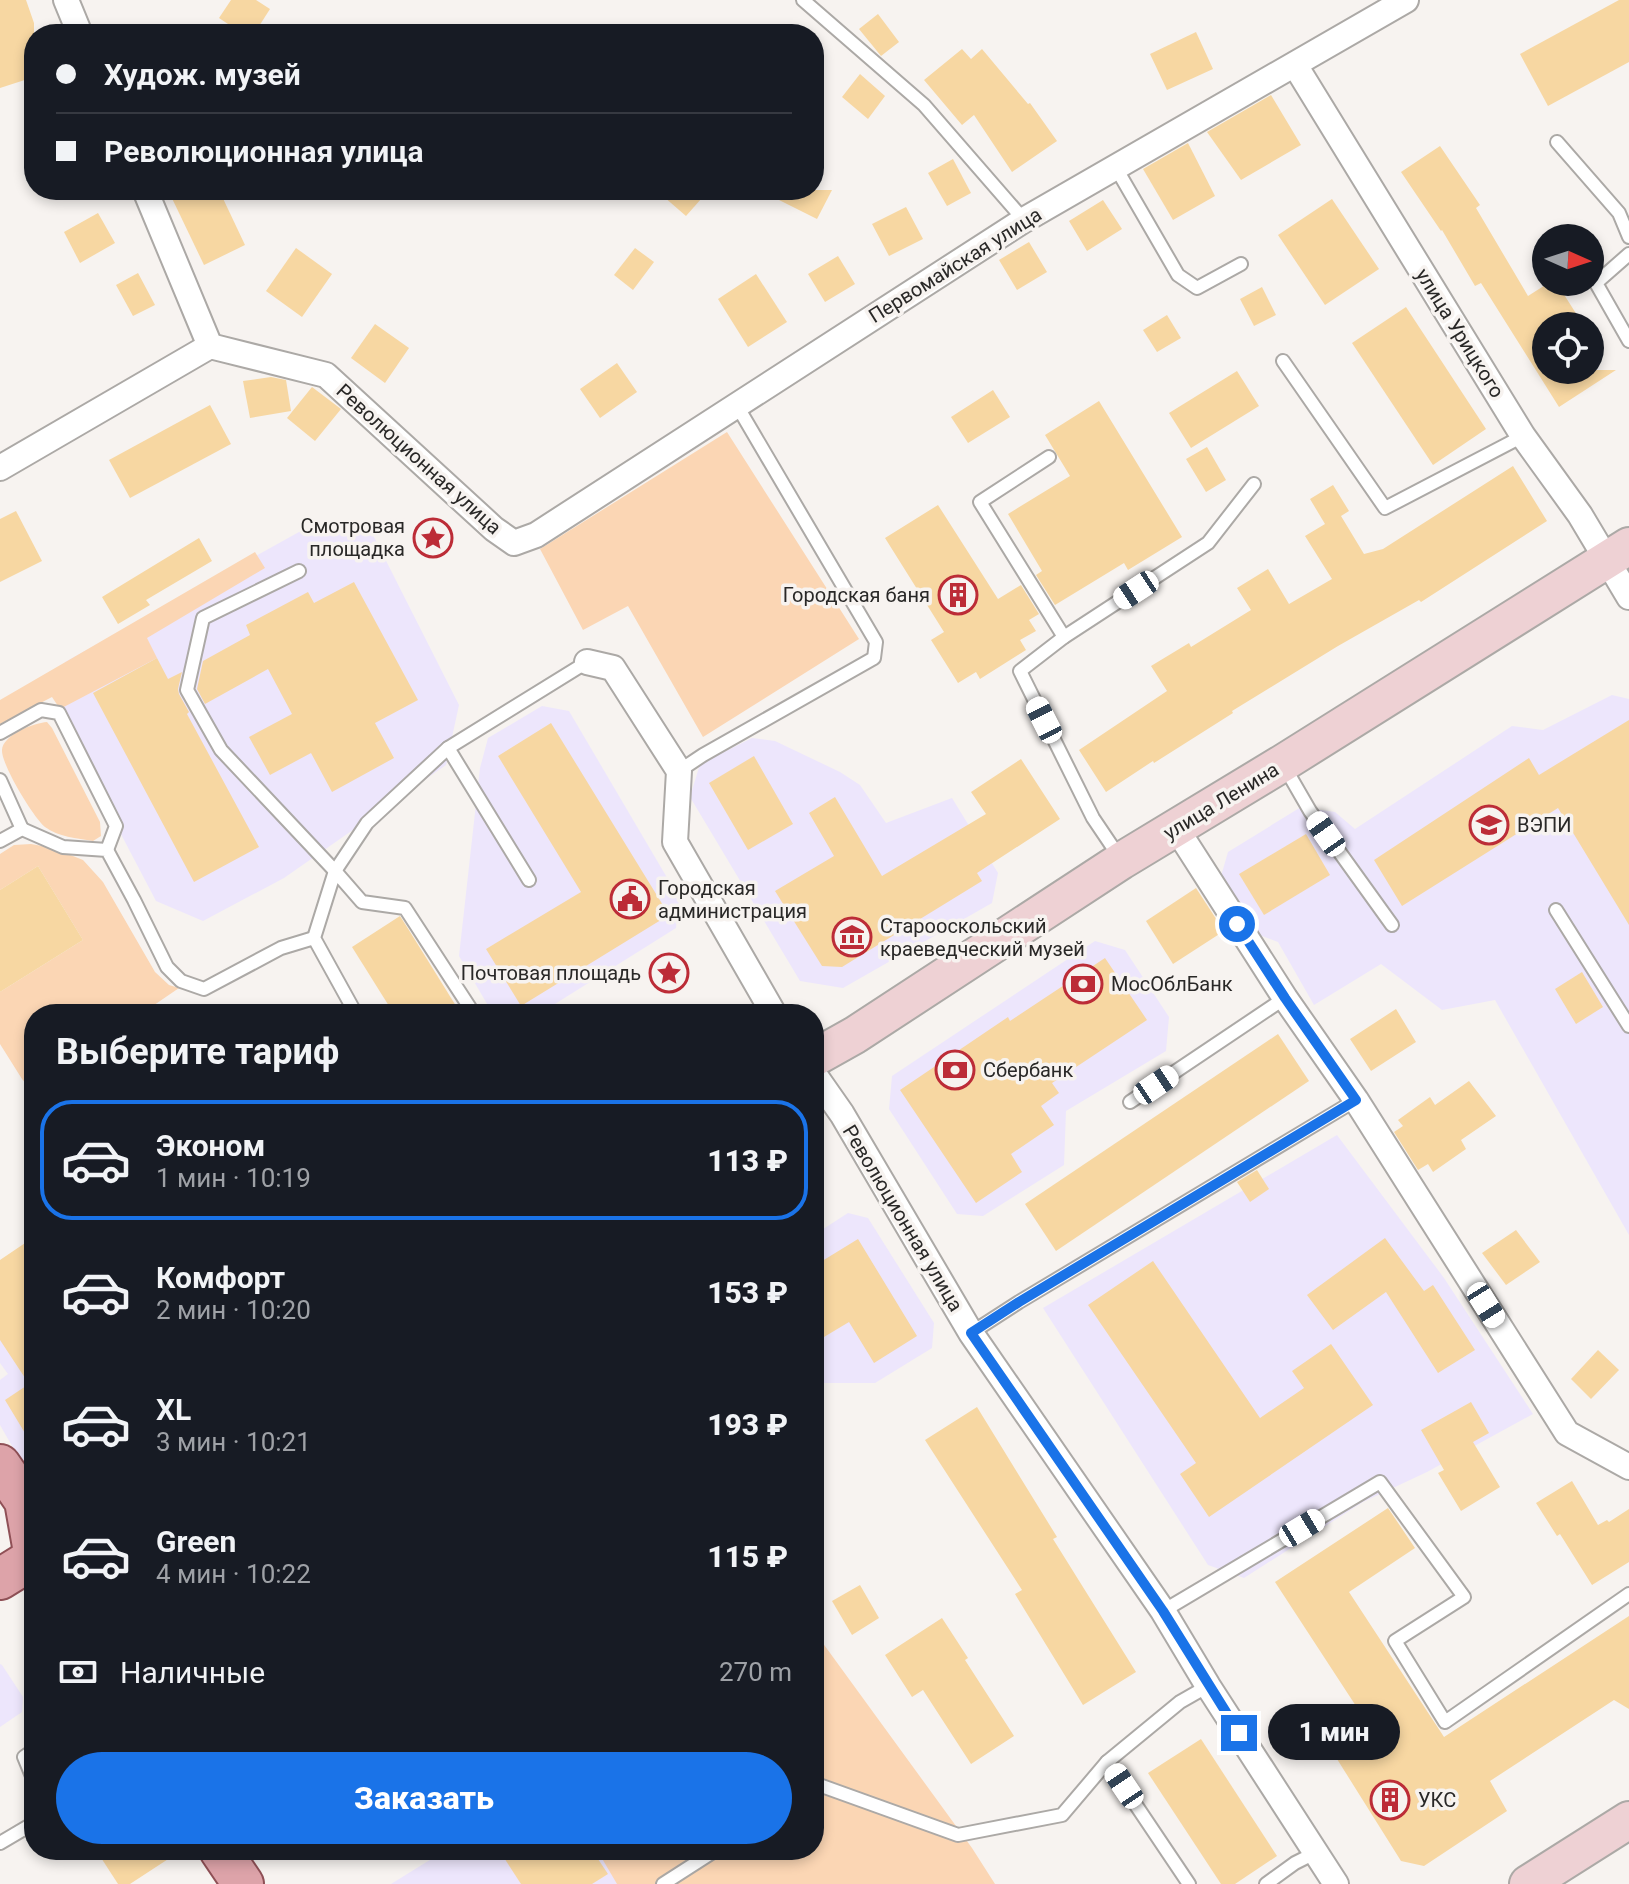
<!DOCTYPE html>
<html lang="ru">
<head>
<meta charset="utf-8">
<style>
	body { margin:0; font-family:Roboto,sans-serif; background:#20242c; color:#f1f3f6; height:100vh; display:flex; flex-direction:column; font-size:30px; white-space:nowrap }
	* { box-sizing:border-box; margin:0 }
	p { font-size:26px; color:#9ea1a6 }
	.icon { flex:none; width:44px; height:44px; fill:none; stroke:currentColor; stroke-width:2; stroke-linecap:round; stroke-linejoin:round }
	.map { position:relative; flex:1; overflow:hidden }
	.sheet { position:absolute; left:24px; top:1004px; width:800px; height:856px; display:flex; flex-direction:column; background:#171b24; border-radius:32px; box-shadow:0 4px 12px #0003 }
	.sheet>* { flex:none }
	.guide { position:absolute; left:24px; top:24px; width:800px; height:176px; border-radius:32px; box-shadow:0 4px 12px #0003; display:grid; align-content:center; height:176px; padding:0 32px; background:#171b24 }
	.needle { width:52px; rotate:93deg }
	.controls { position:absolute; left:1532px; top:224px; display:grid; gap:16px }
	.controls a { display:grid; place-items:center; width:72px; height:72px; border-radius:50%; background:#171b24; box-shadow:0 4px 12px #0003; font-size:40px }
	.end { position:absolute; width:36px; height:36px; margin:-18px; border:10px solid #1a73e8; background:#fff; box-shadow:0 0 0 4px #fff }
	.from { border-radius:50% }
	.bubble { position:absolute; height:56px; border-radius:28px; background:#171b24; box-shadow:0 4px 12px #0003; font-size:26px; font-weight:800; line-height:56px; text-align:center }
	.car { position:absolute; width:24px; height:48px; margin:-24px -12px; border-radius:10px; box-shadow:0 0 6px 2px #0007; background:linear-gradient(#fff 24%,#345 0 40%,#fff 0 76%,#345 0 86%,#fff 0) }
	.guide b { display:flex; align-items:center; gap:28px; height:76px; font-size:30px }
	.guide b+b { border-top:2px solid #363941 }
	.guide i { width:20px; height:20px; background:#f1f3f6 }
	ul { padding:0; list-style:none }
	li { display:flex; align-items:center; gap:24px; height:120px; margin:0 16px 12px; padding:0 16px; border:4px solid transparent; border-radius:32px }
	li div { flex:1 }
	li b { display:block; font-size:30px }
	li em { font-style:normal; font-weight:800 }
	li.selected { border-color:#1a73e8 }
	li>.icon { width:72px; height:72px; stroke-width:1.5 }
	h2 { padding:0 32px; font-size:36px; line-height:96px }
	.pay { display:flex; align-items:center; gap:20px; height:88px; padding:0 32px; font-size:30px }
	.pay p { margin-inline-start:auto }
	.button { display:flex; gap:16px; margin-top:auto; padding:16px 32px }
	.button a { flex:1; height:92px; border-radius:48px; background:#1a73e8; color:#fff; font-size:32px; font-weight:800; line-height:92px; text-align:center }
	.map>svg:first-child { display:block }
	.commercial { fill:#ede6fc }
	.green { fill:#fbd6b4 }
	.building { fill:#f7d7a2 }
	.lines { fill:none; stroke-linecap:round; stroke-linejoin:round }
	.service-casing { stroke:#aca9a6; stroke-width:16 }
	.minor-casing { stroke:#aca9a6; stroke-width:28 }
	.secondary-casing { stroke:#aca9a6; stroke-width:40 }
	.primary-casing { stroke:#8f5056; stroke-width:44 }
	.service { stroke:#fff; stroke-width:12 }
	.minor { stroke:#fff; stroke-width:24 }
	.secondary { stroke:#eed1d4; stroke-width:36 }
	.primary { stroke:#dda3a9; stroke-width:40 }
	.route { stroke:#1a73e8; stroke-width:10 }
	.labels { text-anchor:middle; stroke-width:7; stroke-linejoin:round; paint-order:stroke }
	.street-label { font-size:20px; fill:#292827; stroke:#f7f3f0 }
	.poi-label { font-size:20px; fill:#292827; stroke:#f7f3f0; text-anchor:start }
</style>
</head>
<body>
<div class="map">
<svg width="1629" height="1884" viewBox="0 0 1629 1884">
	<rect width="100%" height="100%" fill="#f7f3f0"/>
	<g class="commercial">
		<polygon points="317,522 372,533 459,705 446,765 284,878 203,921 156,901 59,716 65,662"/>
		<polygon points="1612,695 1629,699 1629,1235 1495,1000 1442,1010 1381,964 1314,1005 1278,942 1249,931 1219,883 1228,852 1301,807 1335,812 1355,829 1512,726 1543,730"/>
		<polygon points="542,706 569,711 679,898 676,928 539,1014 493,1014 459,956 480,768 488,738"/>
		<polygon points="752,738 775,741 840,772 860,785 886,823 952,798 998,873 992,903 843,988 800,981 690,797 700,764"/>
		<polygon points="1095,941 1125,950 1169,1017 1166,1051 1066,1111 1064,1165 983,1216 957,1214 889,1109 892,1076"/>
		<polygon points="1337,1135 1444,1278 1533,1414 1427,1472 1363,1502 1244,1578 1208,1565 1043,1308"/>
		<polygon points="848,1213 868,1218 934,1323 932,1348 875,1383 814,1383 814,1235"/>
		<polygon points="0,1291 34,1307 34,1466 23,1465 0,1425 0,1380 8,1374 0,1363"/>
		<polygon points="0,1664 2,1665 23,1697 22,1712 0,1727"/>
		<polygon points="446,1850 460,1850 483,1854 485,1850 613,1850 626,1884 391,1884"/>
	</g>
	<g class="green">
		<polygon points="727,432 859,639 703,737 628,606 583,630 540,549"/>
		<polygon points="255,552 265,568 147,638 157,658 60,709 52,697 0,724 0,700"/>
		<path d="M47 722 52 728 100 822 101 836 93 841C77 838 58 837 45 827 33 817 1 764 2 750 3 735 33 723 47 722Z"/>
		<polygon points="31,844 53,848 83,860 103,882 155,972 169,985 179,988 141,1014 34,1014 34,1085 30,1088 22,1079 0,1044 0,992 83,940 38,866 0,890 0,854 14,845"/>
		<polygon points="814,1631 972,1848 995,1884 617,1884 597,1850 814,1850"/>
	</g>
	<g class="building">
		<polygon points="0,0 26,0 34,23 34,77 0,88"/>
		<polygon points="231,0 256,0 270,9 254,34 243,34 219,18"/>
		<polygon points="1619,0 1629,0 1629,62 1548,106 1520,54"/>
		<polygon points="878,14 899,42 881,56 859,29"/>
		<polygon points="1196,32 1213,69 1167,90 1150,54"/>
		<polygon points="962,49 971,59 982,49 1028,104 1030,103 1057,141 1012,172 974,115 962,125 924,80"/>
		<polygon points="860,74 885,96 868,119 842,97"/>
		<polygon points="1271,95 1301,145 1241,180 1207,132"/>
		<polygon points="1188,143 1215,196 1173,220 1143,169"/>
		<polygon points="1440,146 1480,205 1476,208 1528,296 1550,282 1556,282 1584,326 1546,326 1546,370 1616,370 1559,407 1481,283 1475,286 1442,230 1441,231 1401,172"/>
		<polygon points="953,159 971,193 947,206 928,173"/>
		<polygon points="168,190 219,190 245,245 204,265"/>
		<polygon points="656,190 709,190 686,216"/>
		<polygon points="759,190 832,190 817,219"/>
		<polygon points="1332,199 1379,269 1325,305 1278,235"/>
		<polygon points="1103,200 1122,229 1087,251 1069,221"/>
		<polygon points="906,207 923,239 889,256 872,224"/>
		<polygon points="98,213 115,243 80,263 64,232"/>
		<polygon points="1029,242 1047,272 1017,290 999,260"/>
		<polygon points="296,248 332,274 302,317 266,291"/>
		<polygon points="635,248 654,262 633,290 614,275"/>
		<polygon points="838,256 855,284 825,302 808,274"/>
		<polygon points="138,273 155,305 133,316 116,285"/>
		<polygon points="756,274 787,322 748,347 718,299"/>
		<polygon points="1262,287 1276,315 1254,326 1240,299"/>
		<polygon points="1406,307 1486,429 1433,465 1352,343"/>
		<polygon points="1167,315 1181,338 1157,352 1143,330"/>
		<polygon points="375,324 409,348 385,383 351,358"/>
		<polygon points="617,363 637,392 600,418 580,389"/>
		<polygon points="1237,371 1259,406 1191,448 1169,413"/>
		<polygon points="271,377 286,380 291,411 250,418 243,381"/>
		<polygon points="312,387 341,409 315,441 287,418"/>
		<polygon points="993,390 1010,417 968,443 951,417"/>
		<polygon points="1099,401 1182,537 1128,570 1124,563 1055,605 1036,575 1042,571 1008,514 1070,476 1045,435"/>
		<polygon points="210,405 231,444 130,498 109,460"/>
		<polygon points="1207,447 1226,480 1206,492 1186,459"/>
		<polygon points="1513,466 1547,521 1421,602 1419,600 1338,646 1232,711 1233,713 1154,763 1153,761 1106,792 1079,750 1167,691 1151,666 1189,643 1191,647 1251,610 1237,588 1268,569 1289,604 1332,579 1305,536 1325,524 1310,499 1333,485 1349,511 1341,516 1364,554 1383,549"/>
		<polygon points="938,505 998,599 1021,585 1039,614 1029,620 1036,631 1020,640 1026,650 980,679 976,672 958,683 931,640 944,632 885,538"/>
		<polygon points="16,511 42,561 0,582 0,519"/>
		<polygon points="199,538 212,561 146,600 150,605 118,624 102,597"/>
		<polygon points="354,582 418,700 375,723 394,758 332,792 311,753 270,775 249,737 292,714 268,669 205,704 197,689 203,661 250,635 246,625 308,592 314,603"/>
		<polygon points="157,658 168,679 182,672 178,689 179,694 189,712 187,714 259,847 194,882 93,693"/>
		<polygon points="1629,720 1629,925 1558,808 1402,906 1374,860 1529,758 1539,775"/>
		<polygon points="551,723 669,915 521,1006 486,949 581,892 498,756"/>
		<polygon points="754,756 793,824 748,850 709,783"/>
		<polygon points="1021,759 1060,819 977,873 982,881 842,967 822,966 775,891 834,856 809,813 835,797 882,876 986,814 971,792"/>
		<polygon points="1306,834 1330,875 1264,915 1239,874"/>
		<polygon points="38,866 83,940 0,992 0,890"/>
		<polygon points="1196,888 1224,931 1173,964 1146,921"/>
		<polygon points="400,916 407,927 461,1014 394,1014 352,947"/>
		<polygon points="1105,958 1147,1020 1052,1083 1059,1093 1041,1106 1054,1125 1011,1154 1022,1172 976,1203 900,1090 1008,1017 1010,1021"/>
		<polygon points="1582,972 1603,1007 1576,1024 1555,989"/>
		<polygon points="1396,1009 1416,1042 1371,1071 1350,1039"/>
		<polygon points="1278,1034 1309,1081 1056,1251 1025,1204"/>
		<polygon points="1469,1081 1496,1116 1461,1140 1466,1149 1433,1172 1428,1164 1418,1170 1394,1132 1403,1126 1398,1120 1430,1097 1435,1105"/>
		<polygon points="1257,1170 1269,1189 1250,1202 1237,1182"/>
		<polygon points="1516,1230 1540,1262 1506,1285 1482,1253"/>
		<polygon points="34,1237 34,1448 5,1400 29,1384 0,1340 0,1260"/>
		<polygon points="1385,1238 1424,1291 1433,1285 1475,1350 1438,1373 1386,1292 1333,1330 1307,1295"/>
		<polygon points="858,1239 917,1336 874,1363 849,1322 814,1343 814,1266"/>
		<polygon points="1153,1261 1260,1418 1304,1388 1292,1371 1331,1344 1373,1405 1209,1517 1180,1474 1196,1463 1088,1305"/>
		<polygon points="1598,1350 1619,1370 1591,1399 1571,1379"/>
		<polygon points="1471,1402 1489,1433 1473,1442 1500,1487 1461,1511 1438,1473 1444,1470 1421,1430"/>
		<polygon points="977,1407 1057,1537 1053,1539 1136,1672 1083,1705 1015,1594 1022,1590 925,1440"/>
		<polygon points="1572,1481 1598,1525 1607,1520 1609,1522 1629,1509 1629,1562 1592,1585 1560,1534 1557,1536 1536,1503"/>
		<polygon points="1388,1508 1415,1548 1349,1592 1444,1737 1629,1616 1629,1709 1614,1700 1490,1781 1507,1811 1424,1866 1401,1861 1337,1759 1365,1740 1360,1732 1369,1726 1275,1582"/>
		<polygon points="860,1585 879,1618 852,1635 832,1601"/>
		<polygon points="942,1618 968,1658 965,1660 1014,1736 971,1764 923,1690 912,1697 885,1655"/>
		<polygon points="1201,1739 1277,1856 1235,1884 1221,1884 1148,1773"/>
		<polygon points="96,1850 182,1850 130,1884 118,1884"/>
		<polygon points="499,1850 592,1850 608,1874 592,1884 521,1884"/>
	</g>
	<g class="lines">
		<defs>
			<g id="service">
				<polyline points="803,0 924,105 1024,220"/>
				<polyline points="1557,142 1619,213 1629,237"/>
				<polyline points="1116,168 1178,275 1197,288 1241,264"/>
				<polyline points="1629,254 1596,283 1629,341"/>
				<polyline points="1283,361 1385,508 1523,436"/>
				<polyline points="1049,457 980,502 1064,637"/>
				<polyline points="299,571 203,618 187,690 221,750 335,871 367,823 448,748 587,662"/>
				<polyline points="0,733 41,710 59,713 116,826 107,850"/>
				<polyline points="448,748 529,880"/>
				<polyline points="1284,766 1310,811 1392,925"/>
				<polyline points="679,771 703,755 874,658 876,642 736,404"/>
				<polyline points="0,780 22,829"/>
				<polyline points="0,841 22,829 63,847 107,850 134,900 167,967 181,981 204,989 281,948 314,938"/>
				<polyline points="1120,858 1093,818 1020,671 1064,637 1208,543 1254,484"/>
				<polyline points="1556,910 1629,1026"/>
				<polyline points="356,1014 314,938 335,871 362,902 405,908 474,1014"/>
				<polyline points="1130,1102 1285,998"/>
				<polyline points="971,1333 1019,1302 1356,1100"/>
				<polyline points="1163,1611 1380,1482 1464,1597 1395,1641 1445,1722 1629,1594"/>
				<polyline points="34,1750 24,1757 34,1781"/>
				<polyline points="1107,1762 1189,1884"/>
				<polyline points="814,1788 819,1785 958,1835 1062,1815 1107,1762 1180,1702 1208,1686"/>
				<polyline points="0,1843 34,1823"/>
				<polyline points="663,1884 716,1850"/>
				<polyline points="1266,1884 1295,1863 1315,1853"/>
			</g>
			<g id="minor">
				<polyline points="66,0 80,34"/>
				<polyline points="1295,65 1523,436 1580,515 1629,597"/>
				<polyline points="145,190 210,346 326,375 494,529 514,543 536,535 1024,220 1406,0"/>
				<polyline points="0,468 210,346"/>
				<polyline points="587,662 613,668 679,771 675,842 774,1014"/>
				<polyline points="1176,828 1285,998 1356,1100 1567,1433 1629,1467"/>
				<polyline points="814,1074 842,1114 971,1333 1163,1611 1208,1686 1336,1884"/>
			</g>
			<g id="secondary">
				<polyline points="814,1058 855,1035 1121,861 1283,763 1629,546"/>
				<polyline points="1528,1884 1629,1820"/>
			</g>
			<g id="primary">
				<polyline points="0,1465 25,1501 34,1552"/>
				<polyline points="0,1579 34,1558"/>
				<polyline points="220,1850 243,1884"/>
			</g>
		</defs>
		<use href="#service" class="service-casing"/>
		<use href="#minor" class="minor-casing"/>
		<use href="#secondary" class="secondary-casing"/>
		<use href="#primary" class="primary-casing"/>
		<use href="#service" class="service"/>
		<use href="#minor" class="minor"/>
		<use href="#secondary" class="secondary"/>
		<use href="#primary" class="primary"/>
	</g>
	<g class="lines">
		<polyline class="route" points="1237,924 1285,998 1356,1100 1019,1302 971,1333 1163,1611 1239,1733"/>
	</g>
	<defs>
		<symbol id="sight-ring" viewBox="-11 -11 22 22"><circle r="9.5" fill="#f7f3f0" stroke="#bc2c37" stroke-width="1.5"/><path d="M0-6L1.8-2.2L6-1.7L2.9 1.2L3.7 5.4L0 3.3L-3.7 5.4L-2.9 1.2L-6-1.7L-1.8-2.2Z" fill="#bc2c37"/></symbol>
		<symbol id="building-ring" viewBox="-11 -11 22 22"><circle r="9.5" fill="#f7f3f0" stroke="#bc2c37" stroke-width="1.5"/><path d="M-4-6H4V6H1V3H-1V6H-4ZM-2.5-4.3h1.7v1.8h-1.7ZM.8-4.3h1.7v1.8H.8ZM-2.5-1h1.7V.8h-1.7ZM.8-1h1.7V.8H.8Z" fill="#bc2c37"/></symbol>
		<symbol id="university-ring" viewBox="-11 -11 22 22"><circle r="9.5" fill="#f7f3f0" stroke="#bc2c37" stroke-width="1.5"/><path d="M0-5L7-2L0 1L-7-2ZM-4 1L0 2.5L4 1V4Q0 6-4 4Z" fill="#bc2c37"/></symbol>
		<symbol id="civic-ring" viewBox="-11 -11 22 22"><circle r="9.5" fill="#f7f3f0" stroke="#bc2c37" stroke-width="1.5"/><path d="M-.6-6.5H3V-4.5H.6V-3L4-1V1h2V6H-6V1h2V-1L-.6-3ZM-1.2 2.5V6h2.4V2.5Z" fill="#bc2c37"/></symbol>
		<symbol id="museum-ring" viewBox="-11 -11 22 22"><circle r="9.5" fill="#f7f3f0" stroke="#bc2c37" stroke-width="1.5"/><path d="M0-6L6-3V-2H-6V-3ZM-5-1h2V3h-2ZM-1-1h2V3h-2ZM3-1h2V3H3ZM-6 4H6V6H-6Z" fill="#bc2c37"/></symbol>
		<symbol id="bank-ring" viewBox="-11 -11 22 22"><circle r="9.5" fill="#f7f3f0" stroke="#bc2c37" stroke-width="1.5"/><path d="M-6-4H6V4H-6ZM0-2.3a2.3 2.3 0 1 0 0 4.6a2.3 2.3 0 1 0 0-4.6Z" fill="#bc2c37"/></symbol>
	</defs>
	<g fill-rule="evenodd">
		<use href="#sight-ring" x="411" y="516" width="44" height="44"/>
		<use href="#building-ring" x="936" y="573" width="44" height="44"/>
		<use href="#university-ring" x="1467" y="803" width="44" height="44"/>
		<use href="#civic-ring" x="608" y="877" width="44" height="44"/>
		<use href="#museum-ring" x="830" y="915" width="44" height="44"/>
		<use href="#sight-ring" x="647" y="951" width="44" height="44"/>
		<use href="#bank-ring" x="1061" y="962" width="44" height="44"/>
		<use href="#bank-ring" x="933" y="1048" width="44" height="44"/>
		<use href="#building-ring" x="1368" y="1778" width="44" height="44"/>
	</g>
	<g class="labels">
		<g class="street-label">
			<text transform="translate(955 265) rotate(-32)" y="7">Первомайская улица</text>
			<text transform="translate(1460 333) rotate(58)" y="7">улица Урицкого</text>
			<text transform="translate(419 459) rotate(42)" y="7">Революционная улица</text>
			<text transform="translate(1221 801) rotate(-31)" y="7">улица Ленина</text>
			<text transform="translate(903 1218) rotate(59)" y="7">Революционная улица</text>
		</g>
		<g class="poi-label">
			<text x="405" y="533" text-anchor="end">Смотровая<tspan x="405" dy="23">площадка</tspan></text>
			<text x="930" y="602" text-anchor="end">Городская баня</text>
			<text x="1517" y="832">ВЭПИ</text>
			<text x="658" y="895">Городская<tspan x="658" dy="23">администрация</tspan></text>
			<text x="880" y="933">Старооскольский<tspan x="880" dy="23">краеведческий музей</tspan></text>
			<text x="641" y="980" text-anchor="end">Почтовая площадь</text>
			<text x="1111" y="991">МосОблБанк</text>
			<text x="983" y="1077">Сбербанк</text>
			<text x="1418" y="1807">УКС</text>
		</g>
	</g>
</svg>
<div class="controls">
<a><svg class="needle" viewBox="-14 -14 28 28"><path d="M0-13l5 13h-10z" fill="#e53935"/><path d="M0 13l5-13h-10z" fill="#9ea1a6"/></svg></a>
<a><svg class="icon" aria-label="locate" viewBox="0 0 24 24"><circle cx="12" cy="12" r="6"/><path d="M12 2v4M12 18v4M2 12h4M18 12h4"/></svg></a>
</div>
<i class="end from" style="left:1237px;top:924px"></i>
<i class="end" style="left:1239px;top:1733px"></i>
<div class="bubble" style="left:1268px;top:1704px;width:132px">1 мин</div>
<i class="car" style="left:1136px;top:590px;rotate:237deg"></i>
<i class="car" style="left:1044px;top:720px;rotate:333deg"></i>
<i class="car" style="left:1326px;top:834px;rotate:325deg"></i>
<i class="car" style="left:1156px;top:1085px;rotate:56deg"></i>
<i class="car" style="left:1486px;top:1305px;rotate:148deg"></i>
<i class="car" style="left:1302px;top:1528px;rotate:59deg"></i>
<i class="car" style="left:1124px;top:1786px;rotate:326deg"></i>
<div class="guide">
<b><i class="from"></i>Худож. музей</b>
<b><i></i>Революционная улица</b>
</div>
<section class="sheet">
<h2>Выберите тариф</h2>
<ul>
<li class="selected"><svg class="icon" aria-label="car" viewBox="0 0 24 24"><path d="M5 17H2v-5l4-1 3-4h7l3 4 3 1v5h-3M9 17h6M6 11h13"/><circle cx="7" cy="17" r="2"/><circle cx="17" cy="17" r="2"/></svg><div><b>Эконом</b><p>1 мин · 10:19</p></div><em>113 ₽</em></li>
<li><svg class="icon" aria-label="car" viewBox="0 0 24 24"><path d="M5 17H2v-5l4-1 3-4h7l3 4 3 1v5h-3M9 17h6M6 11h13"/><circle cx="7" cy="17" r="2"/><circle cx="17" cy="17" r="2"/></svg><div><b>Комфорт</b><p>2 мин · 10:20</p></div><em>153 ₽</em></li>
<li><svg class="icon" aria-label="car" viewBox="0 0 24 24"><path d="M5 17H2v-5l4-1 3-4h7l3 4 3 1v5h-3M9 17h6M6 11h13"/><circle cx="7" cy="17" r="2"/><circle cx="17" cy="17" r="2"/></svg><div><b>XL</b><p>3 мин · 10:21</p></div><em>193 ₽</em></li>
<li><svg class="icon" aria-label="car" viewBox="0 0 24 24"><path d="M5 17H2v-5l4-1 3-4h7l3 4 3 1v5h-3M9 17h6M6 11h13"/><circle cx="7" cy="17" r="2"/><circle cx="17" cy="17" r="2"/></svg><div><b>Green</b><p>4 мин · 10:22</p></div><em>115 ₽</em></li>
</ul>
<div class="pay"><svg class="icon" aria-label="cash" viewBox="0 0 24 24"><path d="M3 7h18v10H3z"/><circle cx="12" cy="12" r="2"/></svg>Наличные<p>270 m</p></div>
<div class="button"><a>Заказать</a></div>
</section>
</div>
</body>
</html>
